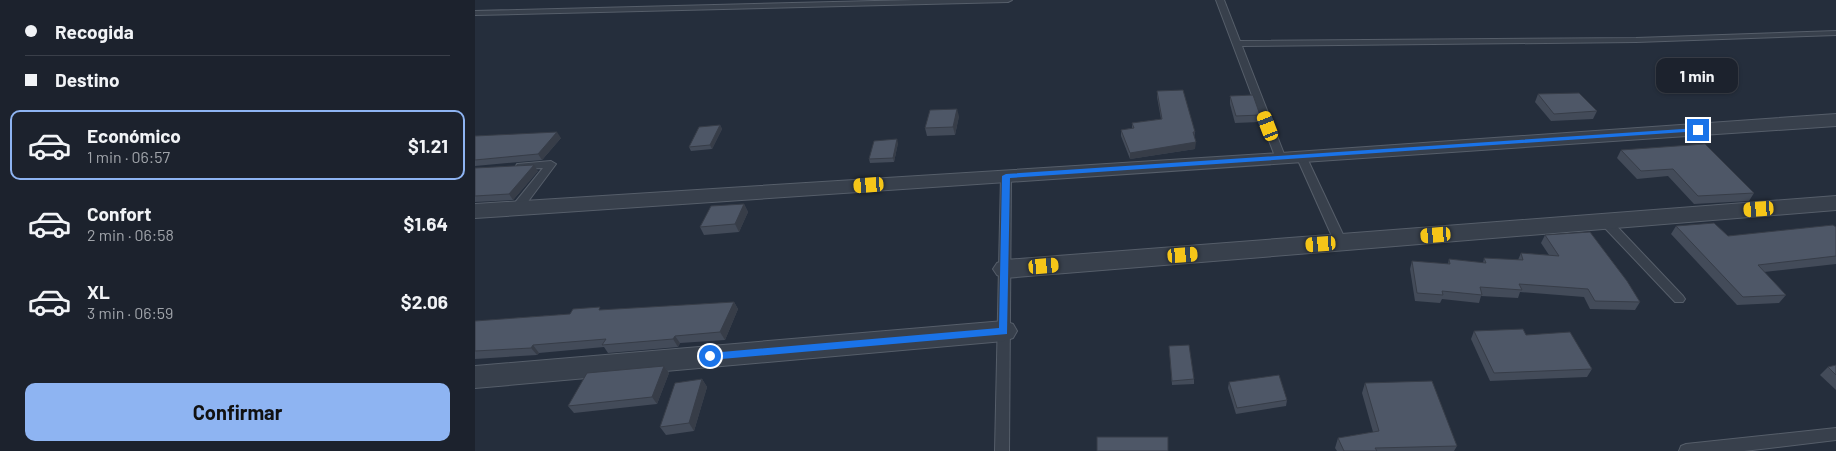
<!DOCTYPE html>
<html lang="es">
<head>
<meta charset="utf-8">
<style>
	body { margin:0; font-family:Barlow,sans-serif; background:#252a35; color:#f1f3f6; height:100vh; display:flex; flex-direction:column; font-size:19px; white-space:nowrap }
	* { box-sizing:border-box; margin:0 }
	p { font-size:16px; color:#a0a4aa }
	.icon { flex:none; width:28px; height:28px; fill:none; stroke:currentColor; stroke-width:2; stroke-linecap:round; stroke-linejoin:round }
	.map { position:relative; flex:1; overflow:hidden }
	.panel { display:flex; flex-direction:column; background:#1c222d; width:475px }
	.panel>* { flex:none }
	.banner { display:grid; align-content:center; height:110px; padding:0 25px; background:#1c222d }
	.end { position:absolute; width:22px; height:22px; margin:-11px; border:6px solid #1a73e8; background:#fff; box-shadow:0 0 0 2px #fff }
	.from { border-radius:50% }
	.bubble { position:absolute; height:35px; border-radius:10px; background:#1c222d; box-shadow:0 1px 4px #0004,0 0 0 1px #3a3f49; font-size:16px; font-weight:700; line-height:35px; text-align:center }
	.car { position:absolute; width:15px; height:30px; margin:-15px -8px; border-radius:6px; box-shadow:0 0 4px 1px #0007; background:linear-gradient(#f5c518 24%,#345 0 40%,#f5c518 0 76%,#345 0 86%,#f5c518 0) }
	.banner b { display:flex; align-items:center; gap:18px; height:48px; font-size:19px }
	.banner b+b { border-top:1px solid #3a3f49 }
	.banner i { width:12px; height:12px; background:#f1f3f6 }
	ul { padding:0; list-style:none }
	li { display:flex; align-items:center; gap:15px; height:70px; margin:0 10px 8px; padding:0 15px; border:2px solid transparent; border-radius:10px }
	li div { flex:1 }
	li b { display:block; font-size:19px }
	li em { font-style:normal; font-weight:700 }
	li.on { border-color:#8eb4f2 }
	li>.icon { width:45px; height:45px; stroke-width:1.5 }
	.cta { display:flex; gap:10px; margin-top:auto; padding:10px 25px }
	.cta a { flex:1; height:58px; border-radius:10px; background:#8eb4f2; color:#111; font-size:20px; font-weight:700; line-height:58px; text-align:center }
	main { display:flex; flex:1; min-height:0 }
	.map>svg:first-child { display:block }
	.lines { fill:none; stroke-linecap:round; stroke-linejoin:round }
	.service-casing { stroke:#565e6a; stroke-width:2 }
	.minor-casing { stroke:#565e6a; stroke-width:2 }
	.service { fill:#38404c; fill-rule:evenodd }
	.minor { fill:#38404c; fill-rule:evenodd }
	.wall { fill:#434b59 }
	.shaded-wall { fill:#373d48 }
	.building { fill:#4e5767; stroke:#373d48 }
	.route { fill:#1a73e8 }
</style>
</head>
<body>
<main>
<section class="panel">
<div class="banner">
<b><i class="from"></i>Recogida</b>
<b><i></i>Destino</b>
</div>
<ul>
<li class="on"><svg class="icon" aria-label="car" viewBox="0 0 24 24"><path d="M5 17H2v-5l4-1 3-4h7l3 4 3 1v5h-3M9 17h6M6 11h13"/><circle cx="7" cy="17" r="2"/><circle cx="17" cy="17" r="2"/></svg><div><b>Económico</b><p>1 min · 06:57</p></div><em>$1.21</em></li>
<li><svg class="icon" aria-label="car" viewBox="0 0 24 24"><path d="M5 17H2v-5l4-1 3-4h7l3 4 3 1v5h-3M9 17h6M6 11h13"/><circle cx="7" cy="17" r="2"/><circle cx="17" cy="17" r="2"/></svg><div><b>Confort</b><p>2 min · 06:58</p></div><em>$1.64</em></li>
<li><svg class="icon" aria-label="car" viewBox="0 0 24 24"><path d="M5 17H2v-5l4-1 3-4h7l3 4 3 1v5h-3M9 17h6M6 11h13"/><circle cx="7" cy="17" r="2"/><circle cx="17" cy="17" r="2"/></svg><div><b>XL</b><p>3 min · 06:59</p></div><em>$2.06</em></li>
</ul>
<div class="cta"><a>Confirmar</a></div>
</section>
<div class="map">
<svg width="1361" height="451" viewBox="0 0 1361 451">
	<rect width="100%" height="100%" fill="#252e3c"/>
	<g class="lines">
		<defs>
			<g id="service">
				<polygon points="440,0 537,0 533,2 0,15 0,11"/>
				<polygon points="741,0 749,0 765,41 1161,38 1361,31 1361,35 1161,42 767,46 811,159 806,162 801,159"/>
				<polygon points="827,155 832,158 872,243 870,246 862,246 860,243 822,158"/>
				<polygon points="76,161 81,164 46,211 38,211 37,208 38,205 68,168 46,169 41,166 42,164"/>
				<polygon points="531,173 536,176 534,451 520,451 526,176"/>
				<polygon points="1131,218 1135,219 1208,296 1210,299 1208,302 1200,302 1127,225 1125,222 1127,219"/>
				<polygon points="1361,428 1361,440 1269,451 1204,451 1206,446 1211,444"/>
			</g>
			<g id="minor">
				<polygon points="1361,114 1361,126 0,218 0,204 806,153"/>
				<polygon points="1361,196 1361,210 530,278 522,275 518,269 522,263 530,260"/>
				<polygon points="529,321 538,324 542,331 538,338 529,341 0,388 0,366"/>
			</g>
		</defs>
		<use href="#service" class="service-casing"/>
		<use href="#minor" class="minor-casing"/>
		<use href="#service" class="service"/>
		<use href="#minor" class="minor"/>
	</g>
	<g class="wall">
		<polygon points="682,91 720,132 719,138 720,149 655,159 646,136 646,130 657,128 657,123 686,119 682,97"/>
		<polygon points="1063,94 1122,111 1118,119 1076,121 1060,102"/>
		<polygon points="755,96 785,115 784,122 760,123 755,104"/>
		<polygon points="484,116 480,135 452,136 450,128"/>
		<polygon points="245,125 247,129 237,149 216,151 214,147"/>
		<polygon points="0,136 86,138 67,160 0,166"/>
		<polygon points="423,143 419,162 395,163 394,159"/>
		<polygon points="1146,150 1279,193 1274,201 1219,204 1193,176 1162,179 1142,158"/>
		<polygon points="0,168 63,171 38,200 0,202"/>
		<polygon points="269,204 273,212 264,232 229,235 225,227"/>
		<polygon points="1201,226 1253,236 1361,227 1361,264 1289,272 1311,295 1304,303 1262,305 1196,234"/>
		<polygon points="1070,235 1165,302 1160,310 1115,309 1109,297 1045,292 1043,298 1006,296 1004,303 967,299 965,303 940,301 935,269 937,261 973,264 974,259 1008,263 1009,258 1043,260 1046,253 1074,255 1066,243"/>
		<polygon points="259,302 263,309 250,340 205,343 203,347 133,353 129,347 64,353 62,355 0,359 0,321 95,314 127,310"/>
		<polygon points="999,331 1051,335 1117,369 1112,377 1015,381 996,339"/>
		<polygon points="694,346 719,379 719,384 697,385"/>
		<polygon points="1361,365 1361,390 1345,375 1353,367"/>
		<polygon points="189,366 194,373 182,404 99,413 93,406"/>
		<polygon points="227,379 232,387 219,431 191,435 185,427"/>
		<polygon points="754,382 812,400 811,406 761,414 753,388"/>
		<polygon points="890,383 982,446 979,451 862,451 860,448 863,438 898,432 887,393"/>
	</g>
	<g class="shaded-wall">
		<polygon points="482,109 484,116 480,135 478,127"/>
		<polygon points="245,125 247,129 237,149 235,145"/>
		<polygon points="82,132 86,138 67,160 63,154"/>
		<polygon points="422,139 423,143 419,162 418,158"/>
		<polygon points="721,142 720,149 655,159 655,153"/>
		<polygon points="59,165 63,171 38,200 34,194"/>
		<polygon points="269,204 273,212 264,232 260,224"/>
		<polygon points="259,302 263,309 250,340 245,332"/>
		<polygon points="200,336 205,343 203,347 198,339"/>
		<polygon points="58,345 64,353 62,355 56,348"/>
		<polygon points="189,366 194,373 182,404 177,397"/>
		<polygon points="227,379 232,387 219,431 214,423"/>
	</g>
	<g class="building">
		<polygon points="708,90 720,132 718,132 721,142 655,153 646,130 659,128 657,123 687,119 682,91"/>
		<polygon points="1104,93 1122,111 1079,114 1063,94"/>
		<polygon points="778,95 785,115 761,116 755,96"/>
		<polygon points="482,109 478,127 450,128 455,110"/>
		<polygon points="245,125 235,145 214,147 224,127"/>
		<polygon points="82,132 63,154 0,160 0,136"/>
		<polygon points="422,139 418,158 394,159 399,141"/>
		<polygon points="1230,144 1279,193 1223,196 1198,169 1166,171 1146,150"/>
		<polygon points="59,165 34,194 0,196 0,168"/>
		<polygon points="269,204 260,224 225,227 236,206"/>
		<polygon points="1239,223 1253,236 1358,225 1361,227 1361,256 1283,265 1311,295 1268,297 1201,226"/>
		<polygon points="1115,232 1152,281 1165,302 1120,301 1113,289 1044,284 1047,290 1005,287 1007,295 967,291 968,295 942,293 937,261 975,264 974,259 1011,263 1009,258 1048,260 1046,253 1084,256 1070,235"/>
		<polygon points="259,302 245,332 200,336 198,339 127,345 131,339 58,345 56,348 0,351 0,321 95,314 98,309 125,307 124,310"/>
		<polygon points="1048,329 1051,335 1095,332 1117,369 1019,373 999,331"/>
		<polygon points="714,345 719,379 697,381 694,346"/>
		<polygon points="1361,365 1361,375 1353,367"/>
		<polygon points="189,366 177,397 93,406 112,373"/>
		<polygon points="804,375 812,400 762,408 754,382"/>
		<polygon points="227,379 214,423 185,427 200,383"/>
		<polygon points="957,381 982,446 900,448 902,451 869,451 863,438 904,431 890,383"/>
		<rect x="622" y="437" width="71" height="14"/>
	</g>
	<polygon class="route" points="1223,128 1225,131 535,178 532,334 235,360 230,356 235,353 524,328 527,176 531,174"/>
</svg>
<i class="end from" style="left:235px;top:356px"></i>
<i class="end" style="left:1223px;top:130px"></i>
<div class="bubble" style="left:1181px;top:58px;width:82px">1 min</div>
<i class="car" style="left:793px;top:126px;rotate:339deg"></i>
<i class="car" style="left:394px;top:185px;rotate:266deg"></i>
<i class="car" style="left:1284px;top:209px;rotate:266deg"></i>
<i class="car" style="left:961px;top:235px;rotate:265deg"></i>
<i class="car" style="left:846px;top:244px;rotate:266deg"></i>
<i class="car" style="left:708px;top:255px;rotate:86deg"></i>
<i class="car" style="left:569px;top:266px;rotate:85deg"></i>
</div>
</main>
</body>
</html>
